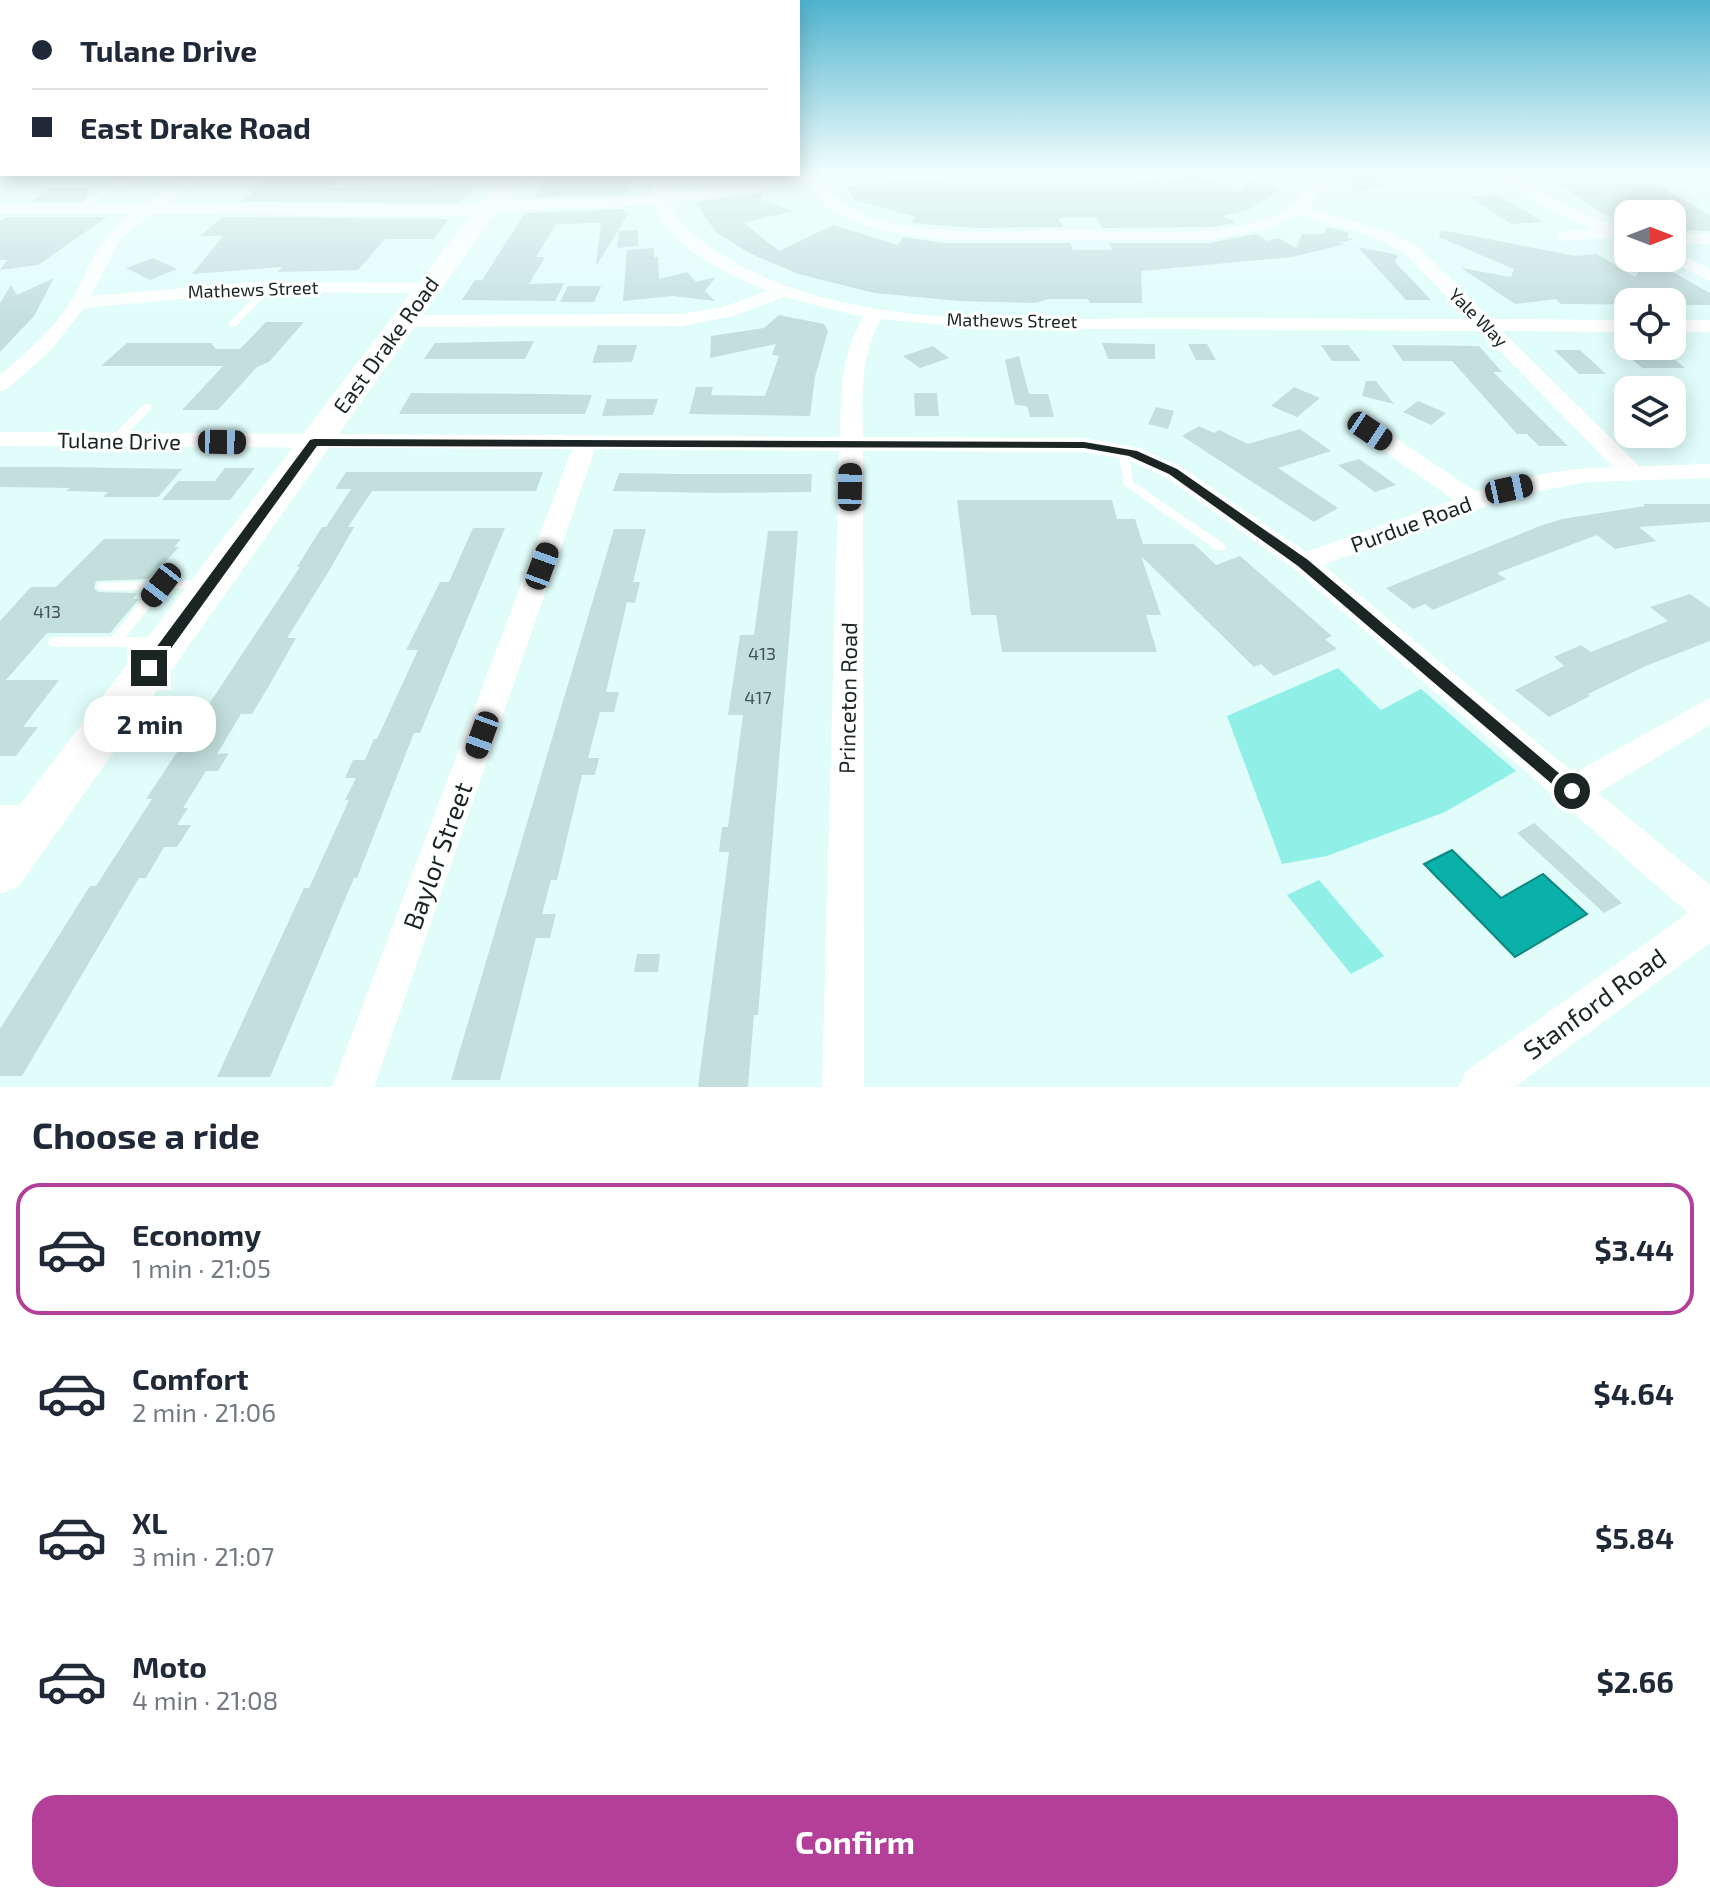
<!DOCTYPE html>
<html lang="en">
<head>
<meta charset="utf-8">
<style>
	body { margin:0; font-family:"Exo 2",sans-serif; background:#f2f2f3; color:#1f2937; height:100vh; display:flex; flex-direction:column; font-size:30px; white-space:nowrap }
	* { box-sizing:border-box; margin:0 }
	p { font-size:26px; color:#747a83 }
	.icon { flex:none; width:44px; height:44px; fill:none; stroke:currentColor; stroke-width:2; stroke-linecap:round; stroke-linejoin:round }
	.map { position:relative; height:1087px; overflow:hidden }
	.panel { display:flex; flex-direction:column; background:#fff; flex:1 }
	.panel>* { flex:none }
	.top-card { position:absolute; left:0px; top:0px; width:800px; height:176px; box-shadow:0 4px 20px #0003; display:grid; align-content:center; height:176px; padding:0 32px; background:#fff }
	.needle { width:52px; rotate:90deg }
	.buttons { position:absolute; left:1614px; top:200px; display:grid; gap:16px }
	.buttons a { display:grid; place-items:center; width:72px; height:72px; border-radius:16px; background:#fff; box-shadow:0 4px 20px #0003; font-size:40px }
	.end { position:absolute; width:36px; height:36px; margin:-18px; border:10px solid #1a2524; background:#fff; box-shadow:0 0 0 4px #fff }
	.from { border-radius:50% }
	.bubble { position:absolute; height:56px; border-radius:24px; background:#fff; box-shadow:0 4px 20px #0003; font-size:26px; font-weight:700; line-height:56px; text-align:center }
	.car { position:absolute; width:24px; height:48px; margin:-24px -12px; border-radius:10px; box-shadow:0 0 6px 2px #0007; background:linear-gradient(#222 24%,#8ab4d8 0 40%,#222 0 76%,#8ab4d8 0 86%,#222 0) }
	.top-card b { display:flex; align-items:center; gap:28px; height:76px; font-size:30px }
	.top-card b+b { border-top:2px solid #e0e1e3 }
	.top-card i { width:20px; height:20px; background:#1f2937 }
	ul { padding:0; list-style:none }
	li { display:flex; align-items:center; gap:24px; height:132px; margin:0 16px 12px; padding:0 16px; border:4px solid transparent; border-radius:24px }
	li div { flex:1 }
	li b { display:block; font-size:30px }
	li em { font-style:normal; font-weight:700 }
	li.on { border-color:#b43f98 }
	li>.icon { width:72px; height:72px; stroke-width:1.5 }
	h2 { padding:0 32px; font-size:36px; line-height:96px }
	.action { display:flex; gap:16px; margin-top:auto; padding:16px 32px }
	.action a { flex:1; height:92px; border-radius:24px; background:#b43f98; color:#fff; font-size:32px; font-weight:700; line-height:92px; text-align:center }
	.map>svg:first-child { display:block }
	.green { fill:#90f0e8 }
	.water { fill:#09b1a8; stroke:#0e8780; stroke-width:2 }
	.building { fill:#c2dfdc }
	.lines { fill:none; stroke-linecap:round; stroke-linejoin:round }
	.lane { fill:#fff; fill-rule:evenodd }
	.street { fill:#fff; fill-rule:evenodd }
	.secondary { fill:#fff; fill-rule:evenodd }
	.route { fill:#1a2524 }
	.labels { text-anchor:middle; stroke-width:6; stroke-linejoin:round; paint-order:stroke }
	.far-street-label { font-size:18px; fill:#1a2524; stroke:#fff }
	.number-label { font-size:18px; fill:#445452 }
	.street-label { font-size:22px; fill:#1a2524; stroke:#fff }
	.near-street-label { font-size:26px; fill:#1a2524; stroke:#fff }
</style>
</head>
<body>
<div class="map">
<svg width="1710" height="1087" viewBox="0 0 1710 1087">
	<rect width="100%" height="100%" fill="#e0fdfa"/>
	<g class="green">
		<polygon points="1338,668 1381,710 1421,689 1516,771 1445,812 1327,856 1282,864 1227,716"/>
		<polygon points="1319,880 1384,956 1351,974 1287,895"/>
	</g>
	<polygon class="water" points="1452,850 1501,898 1543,874 1587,914 1515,957 1424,864"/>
	<g class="building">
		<polygon points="1351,172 1372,172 1383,187 1353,192"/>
		<polygon points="1192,173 1242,191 1247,180 1279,190 1249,210 1224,216 1236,223 1211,227 1102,228 1097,218 1058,218 1063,227 975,228 912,223 915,217 854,200 847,186 897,182 1119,185 1158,180 1163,184"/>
		<polygon points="548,175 568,175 566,179 626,176 625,181 629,181 627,194 535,197"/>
		<polygon points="265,182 336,183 330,188 475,185 461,203 240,202"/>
		<polygon points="1559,184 1657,184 1710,216 1710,231 1672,230 1672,214 1628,214 1628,218 1616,218 1602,214"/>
		<polygon points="51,188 88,188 87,197 80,202 31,201"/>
		<polygon points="763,193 761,199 793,211 744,223 779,251 833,225 898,245 903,237 944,243 1070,243 1073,250 1112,250 1109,243 1209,243 1256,234 1268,241 1278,238 1296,248 1302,234 1325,234 1325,229 1331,228 1349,233 1347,238 1353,239 1339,243 1346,244 1292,257 1141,271 1142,303 1090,303 1088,299 1049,299 1035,303 960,301 874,293 798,274 749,253 716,232 694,202"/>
		<polygon points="1496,195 1512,203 1543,222 1511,224 1469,196"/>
		<polygon points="624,209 623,213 629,213 596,266 601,223 556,224 536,257 545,257 529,284 564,283 555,301 462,300 475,280 482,280 525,213"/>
		<polygon points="6,217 107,217 38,265 0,270 7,260 0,260 0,221"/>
		<polygon points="222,217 449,219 434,239 385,239 358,270 278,272 282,267 192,274 223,236 200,236"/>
		<polygon points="638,230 638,246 617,248 619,231"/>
		<polygon points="1441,230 1576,256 1597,254 1635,277 1648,258 1710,293 1710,305 1561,304 1556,299 1515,304 1461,268 1511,277 1514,269 1439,237"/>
		<polygon points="1358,247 1398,255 1395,262 1431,300 1406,300"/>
		<polygon points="654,248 654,257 658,257 659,279 687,272 696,282 716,277 705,291 715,301 673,296 623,301 627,250"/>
		<polygon points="153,258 177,269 150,280 126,268"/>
		<polygon points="54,278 34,316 0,352 0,303 11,285 17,295"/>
		<polygon points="568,286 601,286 594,302 560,302"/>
		<polygon points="779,315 824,324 828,331 815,377 810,416 689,414 696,387 713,387 711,395 765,396 779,356 772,355 776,344 710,358 711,336 764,328"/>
		<polygon points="266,322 304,322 269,362 257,367 218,410 182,410 223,366 101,366 127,343 211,343 216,349 240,349"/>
		<polygon points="534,341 525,359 424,359 435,343"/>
		<polygon points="1102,343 1155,344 1155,359 1108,359"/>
		<polygon points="1188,344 1207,344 1216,360 1196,360"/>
		<polygon points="598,345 637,345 632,362 592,363"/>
		<polygon points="1321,345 1348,345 1361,361 1332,361"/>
		<polygon points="1392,345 1479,346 1502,372 1493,372 1568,446 1539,446 1527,434 1517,434 1452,361 1403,361"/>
		<polygon points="933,346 949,358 920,368 903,356"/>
		<polygon points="1554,350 1580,350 1606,374 1579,374"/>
		<polygon points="1622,350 1663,350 1685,368 1642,368"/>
		<polygon points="1019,356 1029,394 1048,394 1054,417 1030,417 1027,406 1015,405 1005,360"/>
		<polygon points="1366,381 1376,381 1394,404 1362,396"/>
		<polygon points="1294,387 1320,398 1297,417 1271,406"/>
		<polygon points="411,393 548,394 592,395 585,414 399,414"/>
		<polygon points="914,393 937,393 939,416 915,416"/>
		<polygon points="607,399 658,399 653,415 602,416"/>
		<polygon points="1418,401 1446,413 1431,425 1403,412"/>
		<polygon points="1156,407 1174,411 1168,429 1148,424"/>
		<polygon points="1199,426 1214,433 1219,430 1248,444 1300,429 1331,451 1278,468 1338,508 1314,522 1182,436"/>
		<polygon points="1359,459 1382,475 1396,485 1375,492 1338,465"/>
		<polygon points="0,467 60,467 182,469 158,497 103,497 108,492 66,491 70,488 0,487"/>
		<polygon points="225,468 255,468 230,500 162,500 178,481 215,481"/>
		<polygon points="346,472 543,472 536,491 372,491 348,527 354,527 329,571 287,638 296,638 270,684 252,714 241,714 217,754 229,753 218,771 206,771 183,808 188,808 177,825 191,825 177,847 164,847 146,878 139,878 22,1076 0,1076 0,1029 90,886 96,886 152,799 146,799 300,567 297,567 322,527 326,527 351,489 335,489"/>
		<polygon points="619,473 680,474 812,474 811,492 719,493 613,491"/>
		<polygon points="957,500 1112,500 1117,519 1135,519 1143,544 1194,544 1216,565 1240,556 1332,636 1325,639 1337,649 1274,676 1261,664 1254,667 1141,556 1161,615 1146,615 1157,652 1002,652 996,615 971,615"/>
		<polygon points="1643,504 1710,504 1710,522 1639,527 1656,541 1615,549 1597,535 1497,573 1506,579 1433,610 1425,604 1413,609 1386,588 1540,526 1562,519 1645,506"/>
		<polygon points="473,528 505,528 420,733 414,733 357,878 354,878 270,1077 217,1077 304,888 309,888 349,800 345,800 356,778 345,778 353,760 365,760 374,739 377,739 418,650 406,650 440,582 449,582"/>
		<polygon points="614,529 646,529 633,582 640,582 635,603 627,602 606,692 619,692 614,712 600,712 588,758 599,758 595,775 582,775 557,880 551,880 542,914 556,914 550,938 536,938 500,1080 451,1080"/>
		<polygon points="768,531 798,531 758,1015 754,1015 748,1087 698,1087 729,852 719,852 722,827 728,827 743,715 728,715 740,635 754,635"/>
		<polygon points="104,539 181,539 174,547 179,547 149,579 96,581 94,588 98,592 137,593 133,599 139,599 110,633 47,633 6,680 59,680 23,727 38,727 16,756 0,756 0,621 31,587 56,587"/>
		<polygon points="1690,594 1710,608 1710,641 1648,665 1588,694 1590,696 1549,717 1515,690 1564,666 1554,657 1581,645 1591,652 1668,621 1650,607"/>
		<polygon points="1534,823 1622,903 1604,913 1517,833"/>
		<polygon points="637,954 660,954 658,972 634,972"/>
	</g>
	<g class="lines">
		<g class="lane">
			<polygon points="0,173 2,174 197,175 194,177 133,177 80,211 77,211 77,207 124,177 0,177"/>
			<polygon points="445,174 477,174 474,176 448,176"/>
			<polygon points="266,285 273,287 235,327 229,327 229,323"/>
			<polygon points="147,404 151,405 151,409 118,442 110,442 109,440 110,438 143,405"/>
			<polygon points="1123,448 1128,451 1133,482 1224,544 1226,547 1224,550 1216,550 1124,485 1118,451"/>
			<polygon points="204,580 208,581 210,584 208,587 164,589 126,637 157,638 162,639 164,643 162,647 55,647 50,646 48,642 50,638 55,637 111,637 150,590 103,590 99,589 97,586 99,583"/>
		</g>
		<g class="street">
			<path d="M904 172 897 176 820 182C835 199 853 212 875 219 940 237 1009 230 1075 230 1128 230 1306 249 1310 172H1324L1323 187 1309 208 1386 231 1416 245 1491 319 1628 320V332L1502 331 1639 466 1710 464V478L1587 482 1514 496 1323 565 1574 773 1710 698V725L1598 793 1710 885V943L1515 1087H1459L1465 1072 1688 913 1294 569 1165 477 1126 459 1084 452 863 451 864 1087H822L839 451 595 449 374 1087H332L572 449 0 446V432L840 437C841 393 841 355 863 317L784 297 734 316 681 326 403 327 393 321 403 315 681 314 723 307 768 291C726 274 672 249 654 205L493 211 485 216 152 214 120 239 91 296 254 282 428 283 437 288 428 293 254 292 84 308 50 351 7 389 0 391V375C25 354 52 331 69 304 93 264 90 245 132 214H0V204L144 205 187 174H203L164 205 481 206 489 201 652 196 654 174H668L667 194 809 174ZM806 184 829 208 851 221 892 233 944 240H1209L1266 229 1299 215 1374 237 1404 253 1469 319C1374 319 1278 318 1183 318 1034 317 845 337 715 250 696 237 678 225 669 203ZM881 319 976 328 1480 331 1613 467C1567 468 1519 477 1476 492L1378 426H1362L1359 431 1362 436 1454 500 1306 552 1181 467 1140 448 1084 438 863 437C862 395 860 357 881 319Z"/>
			<polygon points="1489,172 1710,172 1710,177 1516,177 1563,205 1628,231 1628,242 1613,237 1565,241 1557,236 1559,232 1594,229 1551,211"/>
			<polygon points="1672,233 1710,234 1710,244 1672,243"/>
			<polygon points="1672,250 1710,269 1710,281 1666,259 1672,258"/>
			<rect x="1672" y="320" width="38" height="12"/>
			<polygon points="0,805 38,805 50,809 55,820 50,831 38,835 0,835"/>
		</g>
		<polygon class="secondary" points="508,174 529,174 509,202 493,216 18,887 0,894 0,831 477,206"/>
	</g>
	<linearGradient id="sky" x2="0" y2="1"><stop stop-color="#4fb3ce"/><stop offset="0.53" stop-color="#f1fefd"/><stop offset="1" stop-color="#f1fefd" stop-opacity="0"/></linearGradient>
	<rect width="1710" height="324" fill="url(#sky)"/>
	<polygon class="route" points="314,439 1084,442 1137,451 1177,469 1308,560 1580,791 1572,798 1566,796 1298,566 1169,474 1129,456 1084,448 317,446 154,672 144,672 144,664 310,440"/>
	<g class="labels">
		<g class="far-street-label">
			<text transform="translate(253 290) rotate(-2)" y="6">Mathews Street</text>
			<text transform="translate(1478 318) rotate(45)" y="6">Yale Way</text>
			<text transform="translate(1012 321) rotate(1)" y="6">Mathews Street</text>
		</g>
		<g class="number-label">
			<text x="47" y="618">413</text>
			<text x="762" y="660">413</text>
			<text x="758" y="704">417</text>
		</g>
		<g class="street-label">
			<text transform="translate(386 345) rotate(-54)" y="8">East Drake Road</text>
			<text transform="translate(119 441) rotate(1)" y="8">Tulane Drive</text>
			<text transform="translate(1411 524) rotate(-20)" y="8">Purdue Road</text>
			<text transform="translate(848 698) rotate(-89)" y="8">Princeton Road</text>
		</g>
		<g class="near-street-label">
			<text transform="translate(438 856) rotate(-70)" y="9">Baylor Street</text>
			<text transform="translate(1595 1004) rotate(-36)" y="9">Stanford Road</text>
		</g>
	</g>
</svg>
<div class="buttons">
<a><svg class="needle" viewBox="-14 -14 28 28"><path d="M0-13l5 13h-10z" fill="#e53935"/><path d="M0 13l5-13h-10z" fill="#747a83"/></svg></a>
<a><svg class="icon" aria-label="locate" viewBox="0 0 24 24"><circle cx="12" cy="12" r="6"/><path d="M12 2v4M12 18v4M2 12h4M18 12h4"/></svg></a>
<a><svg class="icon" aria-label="layers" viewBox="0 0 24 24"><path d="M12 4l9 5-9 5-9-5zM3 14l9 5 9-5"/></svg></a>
</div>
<i class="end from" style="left:1572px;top:791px"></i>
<i class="end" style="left:149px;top:668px"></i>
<div class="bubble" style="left:84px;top:696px;width:132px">2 min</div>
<i class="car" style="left:1370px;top:431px;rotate:124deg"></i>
<i class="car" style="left:222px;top:442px;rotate:91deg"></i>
<i class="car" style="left:850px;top:487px;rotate:1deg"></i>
<i class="car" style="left:1509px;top:489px;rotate:78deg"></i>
<i class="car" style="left:542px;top:566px;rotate:20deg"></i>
<i class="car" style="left:161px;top:585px;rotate:218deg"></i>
<i class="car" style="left:482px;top:735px;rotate:200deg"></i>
<div class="top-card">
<b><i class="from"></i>Tulane Drive</b>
<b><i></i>East Drake Road</b>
</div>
</div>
<section class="panel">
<h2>Choose a ride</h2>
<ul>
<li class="on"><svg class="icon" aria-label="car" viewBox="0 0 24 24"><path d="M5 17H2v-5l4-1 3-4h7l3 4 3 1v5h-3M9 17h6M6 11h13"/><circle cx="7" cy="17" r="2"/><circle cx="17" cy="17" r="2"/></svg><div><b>Economy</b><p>1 min · 21:05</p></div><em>$3.44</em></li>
<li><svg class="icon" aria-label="car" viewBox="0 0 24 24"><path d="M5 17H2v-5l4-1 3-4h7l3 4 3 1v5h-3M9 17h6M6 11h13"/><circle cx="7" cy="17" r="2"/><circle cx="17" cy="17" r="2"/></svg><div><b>Comfort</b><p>2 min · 21:06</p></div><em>$4.64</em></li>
<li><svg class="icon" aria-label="car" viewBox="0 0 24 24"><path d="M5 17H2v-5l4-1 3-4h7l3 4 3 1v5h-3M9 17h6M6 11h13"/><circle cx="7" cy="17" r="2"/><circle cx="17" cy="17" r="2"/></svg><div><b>XL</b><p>3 min · 21:07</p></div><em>$5.84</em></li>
<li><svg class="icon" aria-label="car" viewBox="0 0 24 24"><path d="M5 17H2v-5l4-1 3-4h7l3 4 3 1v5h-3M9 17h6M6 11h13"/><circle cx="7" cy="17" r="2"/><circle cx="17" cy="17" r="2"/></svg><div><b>Moto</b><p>4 min · 21:08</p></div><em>$2.66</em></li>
</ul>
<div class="action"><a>Confirm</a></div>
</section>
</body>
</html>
